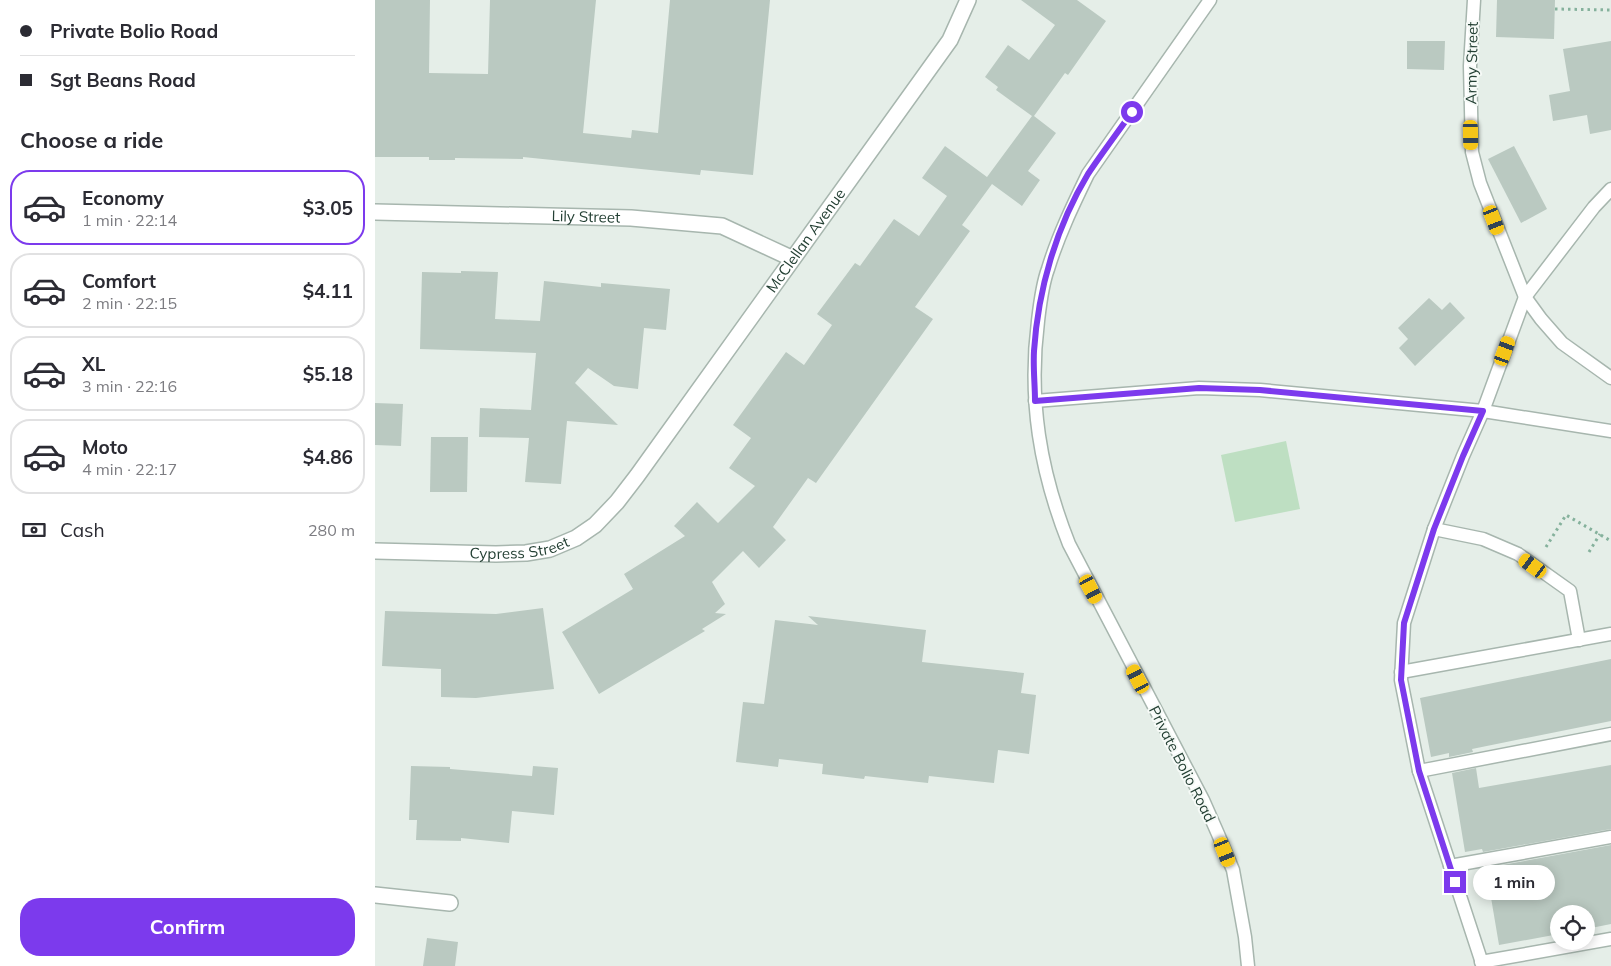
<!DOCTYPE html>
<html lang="en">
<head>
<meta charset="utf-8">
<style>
	body { margin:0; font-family:Mulish,sans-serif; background:#f2f2f3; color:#2b2b33; height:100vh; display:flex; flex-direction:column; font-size:19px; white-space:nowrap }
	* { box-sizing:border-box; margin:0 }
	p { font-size:16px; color:#7c7c81 }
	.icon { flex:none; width:28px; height:28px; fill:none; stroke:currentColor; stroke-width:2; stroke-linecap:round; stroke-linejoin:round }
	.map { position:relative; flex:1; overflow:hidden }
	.panel { display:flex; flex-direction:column; background:#fff; width:375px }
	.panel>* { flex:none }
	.banner { display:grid; align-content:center; height:110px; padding:0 20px; background:#fff }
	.tools { position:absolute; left:1175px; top:905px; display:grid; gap:10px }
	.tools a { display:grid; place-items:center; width:45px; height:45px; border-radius:50%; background:#fff; box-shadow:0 2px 12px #0003; font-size:25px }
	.end { position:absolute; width:22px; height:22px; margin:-11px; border:6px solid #7c3aed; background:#fff; box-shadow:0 0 0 2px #fff }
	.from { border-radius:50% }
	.bubble { position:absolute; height:35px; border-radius:18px; background:#fff; box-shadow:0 2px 12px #0003; font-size:16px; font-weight:700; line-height:35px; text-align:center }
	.car { position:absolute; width:15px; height:30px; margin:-15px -8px; border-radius:6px; box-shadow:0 0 4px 1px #0007; background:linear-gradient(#f5c518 24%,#345 0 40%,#f5c518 0 76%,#345 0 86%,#f5c518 0) }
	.banner b { display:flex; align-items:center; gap:18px; height:48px; font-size:19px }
	.banner b+b { border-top:1px solid #e1e1e2 }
	.banner i { width:12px; height:12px; background:#2b2b33 }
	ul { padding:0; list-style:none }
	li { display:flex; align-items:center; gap:15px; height:75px; margin:0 10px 8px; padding:0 10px; border:2px solid #e1e1e2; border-radius:20px }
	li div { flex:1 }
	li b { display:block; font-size:19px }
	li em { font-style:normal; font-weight:700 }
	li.on { border-color:#7c3aed }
	li>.icon { width:45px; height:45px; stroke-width:1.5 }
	h2 { padding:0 20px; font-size:22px; line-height:60px }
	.pay { display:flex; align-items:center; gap:12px; height:55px; padding:0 20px; font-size:19px }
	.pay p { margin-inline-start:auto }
	.primary-button { display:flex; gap:10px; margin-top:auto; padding:10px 20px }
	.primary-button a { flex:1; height:58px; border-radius:20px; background:#7c3aed; color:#fff; font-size:20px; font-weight:700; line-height:58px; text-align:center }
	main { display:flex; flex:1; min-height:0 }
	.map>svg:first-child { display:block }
	.green { fill:#bedfc2 }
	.building { fill:#bac9c1 }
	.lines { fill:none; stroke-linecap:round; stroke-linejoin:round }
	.service-casing { stroke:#a7b6ae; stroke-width:15 }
	.minor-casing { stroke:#a7b6ae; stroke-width:18 }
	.path { stroke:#85b19c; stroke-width:3; stroke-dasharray:2.5 4; stroke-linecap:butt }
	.service { stroke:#fff; stroke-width:12 }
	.minor { stroke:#fff; stroke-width:15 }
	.route { stroke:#7c3aed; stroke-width:6 }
	.labels { text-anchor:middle; stroke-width:4; stroke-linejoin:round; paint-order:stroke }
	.street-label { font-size:15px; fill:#244034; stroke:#f6faf7 }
</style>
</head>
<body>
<main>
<section class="panel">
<div class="banner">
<b><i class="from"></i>Private Bolio Road</b>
<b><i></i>Sgt Beans Road</b>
</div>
<h2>Choose a ride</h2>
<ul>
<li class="on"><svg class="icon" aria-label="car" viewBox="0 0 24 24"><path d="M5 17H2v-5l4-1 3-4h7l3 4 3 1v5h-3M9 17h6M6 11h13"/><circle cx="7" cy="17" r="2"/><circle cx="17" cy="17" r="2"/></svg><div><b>Economy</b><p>1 min · 22:14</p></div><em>$3.05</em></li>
<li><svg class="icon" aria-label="car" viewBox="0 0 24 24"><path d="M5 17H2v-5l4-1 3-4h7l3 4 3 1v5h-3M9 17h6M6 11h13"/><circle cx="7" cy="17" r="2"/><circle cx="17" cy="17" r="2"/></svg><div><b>Comfort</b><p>2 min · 22:15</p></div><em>$4.11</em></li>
<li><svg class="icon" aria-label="car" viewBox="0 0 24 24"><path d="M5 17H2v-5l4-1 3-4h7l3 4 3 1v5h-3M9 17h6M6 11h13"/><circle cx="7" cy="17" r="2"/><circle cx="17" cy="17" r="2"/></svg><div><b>XL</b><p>3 min · 22:16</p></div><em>$5.18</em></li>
<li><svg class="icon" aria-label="car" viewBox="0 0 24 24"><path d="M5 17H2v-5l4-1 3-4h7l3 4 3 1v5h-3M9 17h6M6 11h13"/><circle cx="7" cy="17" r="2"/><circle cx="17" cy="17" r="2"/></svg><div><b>Moto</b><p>4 min · 22:17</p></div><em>$4.86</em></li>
</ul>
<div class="pay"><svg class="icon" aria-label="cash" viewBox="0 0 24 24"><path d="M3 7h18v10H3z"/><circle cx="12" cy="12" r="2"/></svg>Cash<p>280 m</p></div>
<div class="primary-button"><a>Confirm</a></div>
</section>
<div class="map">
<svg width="1236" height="966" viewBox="0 0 1236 966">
	<rect width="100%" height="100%" fill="#e5eee8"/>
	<polygon class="green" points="911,441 925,509 860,522 846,455"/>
	<g class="building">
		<polygon points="0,0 55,0 54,73 113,74 115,0 221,0 208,133 256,138 257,130 283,133 295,0 395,0 378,175 326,170 325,175 148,157 148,159 80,158 80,160 54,160 54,157 0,157"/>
		<polygon points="646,0 702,0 731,21 693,75 690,73 659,116 681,133 653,171 665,180 647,206 617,184 587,225 595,231 540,307 558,319 441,483 433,478 398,527 411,540 384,568 368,551 337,582 350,604 340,613 351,614 327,629 330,631 224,694 187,632 258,589 249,574 310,536 299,526 322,502 343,523 380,486 354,468 376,438 358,425 411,352 429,365 457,325 442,314 480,263 485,266 519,219 544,236 572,196 547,178 570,146 612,177 657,116 621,90 623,87 610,77 633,45 654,60 680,25"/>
		<polygon points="1122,0 1180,0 1179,39 1121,37"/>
		<polygon points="1032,41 1070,41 1069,70 1032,69"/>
		<polygon points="1236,41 1236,130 1215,134 1212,115 1178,121 1174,95 1195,91 1188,49"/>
		<polygon points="1139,146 1172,209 1146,223 1113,159"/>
		<polygon points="86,271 123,272 120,319 165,321 169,281 226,287 226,283 295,289 291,330 269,328 263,389 239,386 213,368 200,383 243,425 192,421 186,484 150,482 154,438 104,437 105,408 156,410 161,353 45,349 47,272 86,273"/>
		<polygon points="1054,298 1067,310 1075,302 1090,318 1040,366 1024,348 1033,339 1023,328"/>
		<polygon points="0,403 28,404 26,446 0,445"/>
		<polygon points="56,437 93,437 92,492 55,492"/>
		<polygon points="168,608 179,689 101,698 66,697 66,669 7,666 10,611 121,614"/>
		<polygon points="433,616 551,630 547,662 649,673 646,693 661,695 654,754 623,750 619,783 554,776 553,783 490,776 489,779 447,774 448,764 404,759 403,767 361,762 368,702 389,704 400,620 443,625"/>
		<polygon points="1236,659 1236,721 1097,749 1098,752 1074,757 1074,753 1056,757 1045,698"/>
		<polygon points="1236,765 1236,829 1108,852 1107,849 1090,852 1077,773 1101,768 1104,788"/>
		<polygon points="36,766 75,767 75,769 157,776 158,766 183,768 179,815 137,811 134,843 86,838 86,841 41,840 42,820 34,820"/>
		<polygon points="1236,845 1236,924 1211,929 1211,914 1184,914 1184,934 1124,945 1111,868"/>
		<polygon points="52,938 83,942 80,966 48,966"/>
	</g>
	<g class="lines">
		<defs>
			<g id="service">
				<path d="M835 0 713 174C698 205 683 236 673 269 667 285 665 304 663 321 653 400 665 471 694 544L828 800 843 834 858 870 870 937 873 966"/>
				<polyline points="1099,0 1095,66 1097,152 1105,183 1150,297 1166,319 1187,343 1236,378"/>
				<polyline points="660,401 824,388 885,390 1108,411 1236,431"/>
				<polyline points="1059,529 1108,539 1143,554 1195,591 1204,640"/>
				<polyline points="1026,672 1236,634"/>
				<polyline points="1044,771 1236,734"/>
				<polyline points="1075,866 1236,837"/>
				<polyline points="1106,962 1236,939"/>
				<polyline points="1108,966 1044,771 1026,680 1029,623 1059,529 1088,456 1108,411 1150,297 1219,207 1236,189"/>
			</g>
			<g id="minor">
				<path id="s1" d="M0 212 256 218 347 226 416 258"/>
				<path id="s2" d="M0 551 121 554 151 553 175 549 201 538 220 525 242 502 262 476 575 40 593 0"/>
				<polyline points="0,895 75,903"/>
			</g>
		</defs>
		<use href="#service" class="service-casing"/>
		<use href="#minor" class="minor-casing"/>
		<g class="path">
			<polyline points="1180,9 1236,10"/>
			<polyline points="1171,547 1191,515 1236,541"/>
			<polyline points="1214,552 1225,534"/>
		</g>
		<use href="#service" class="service"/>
		<use href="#minor" class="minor"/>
	</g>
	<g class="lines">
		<path class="route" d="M757 112C743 132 727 153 713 174 681 227 663 290 659 351 658 368 660 385 660 401L824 388 885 390 1108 411 1088 456 1059 529 1029 623 1026 680 1044 771 1080 882"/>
	</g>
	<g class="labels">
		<g class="street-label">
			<text transform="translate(1097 63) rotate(-89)" y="5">Army Street</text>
			<text dy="5" stroke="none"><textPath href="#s1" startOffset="211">Lily Street</textPath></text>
			<text dy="5" stroke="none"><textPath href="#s2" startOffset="581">McClellan Avenue</textPath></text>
			<text dy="5" stroke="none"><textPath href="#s2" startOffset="145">Cypress Street</textPath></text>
			<text transform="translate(807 764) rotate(63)" y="5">Private Bolio Road</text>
		</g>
	</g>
</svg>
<div class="tools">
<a><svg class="icon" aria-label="locate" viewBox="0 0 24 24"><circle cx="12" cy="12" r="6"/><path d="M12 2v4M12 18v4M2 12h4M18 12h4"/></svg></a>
</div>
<i class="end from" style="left:757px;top:112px"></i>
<i class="end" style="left:1080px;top:882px"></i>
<div class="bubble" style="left:1098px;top:865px;width:82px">1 min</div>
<i class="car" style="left:1096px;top:135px;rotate:179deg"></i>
<i class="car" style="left:1119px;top:220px;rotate:159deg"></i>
<i class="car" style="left:1130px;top:351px;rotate:20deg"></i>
<i class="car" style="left:1158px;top:566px;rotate:306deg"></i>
<i class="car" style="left:716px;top:589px;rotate:152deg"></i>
<i class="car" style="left:763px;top:679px;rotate:332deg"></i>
<i class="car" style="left:850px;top:852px;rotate:158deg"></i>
</div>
</main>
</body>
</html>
